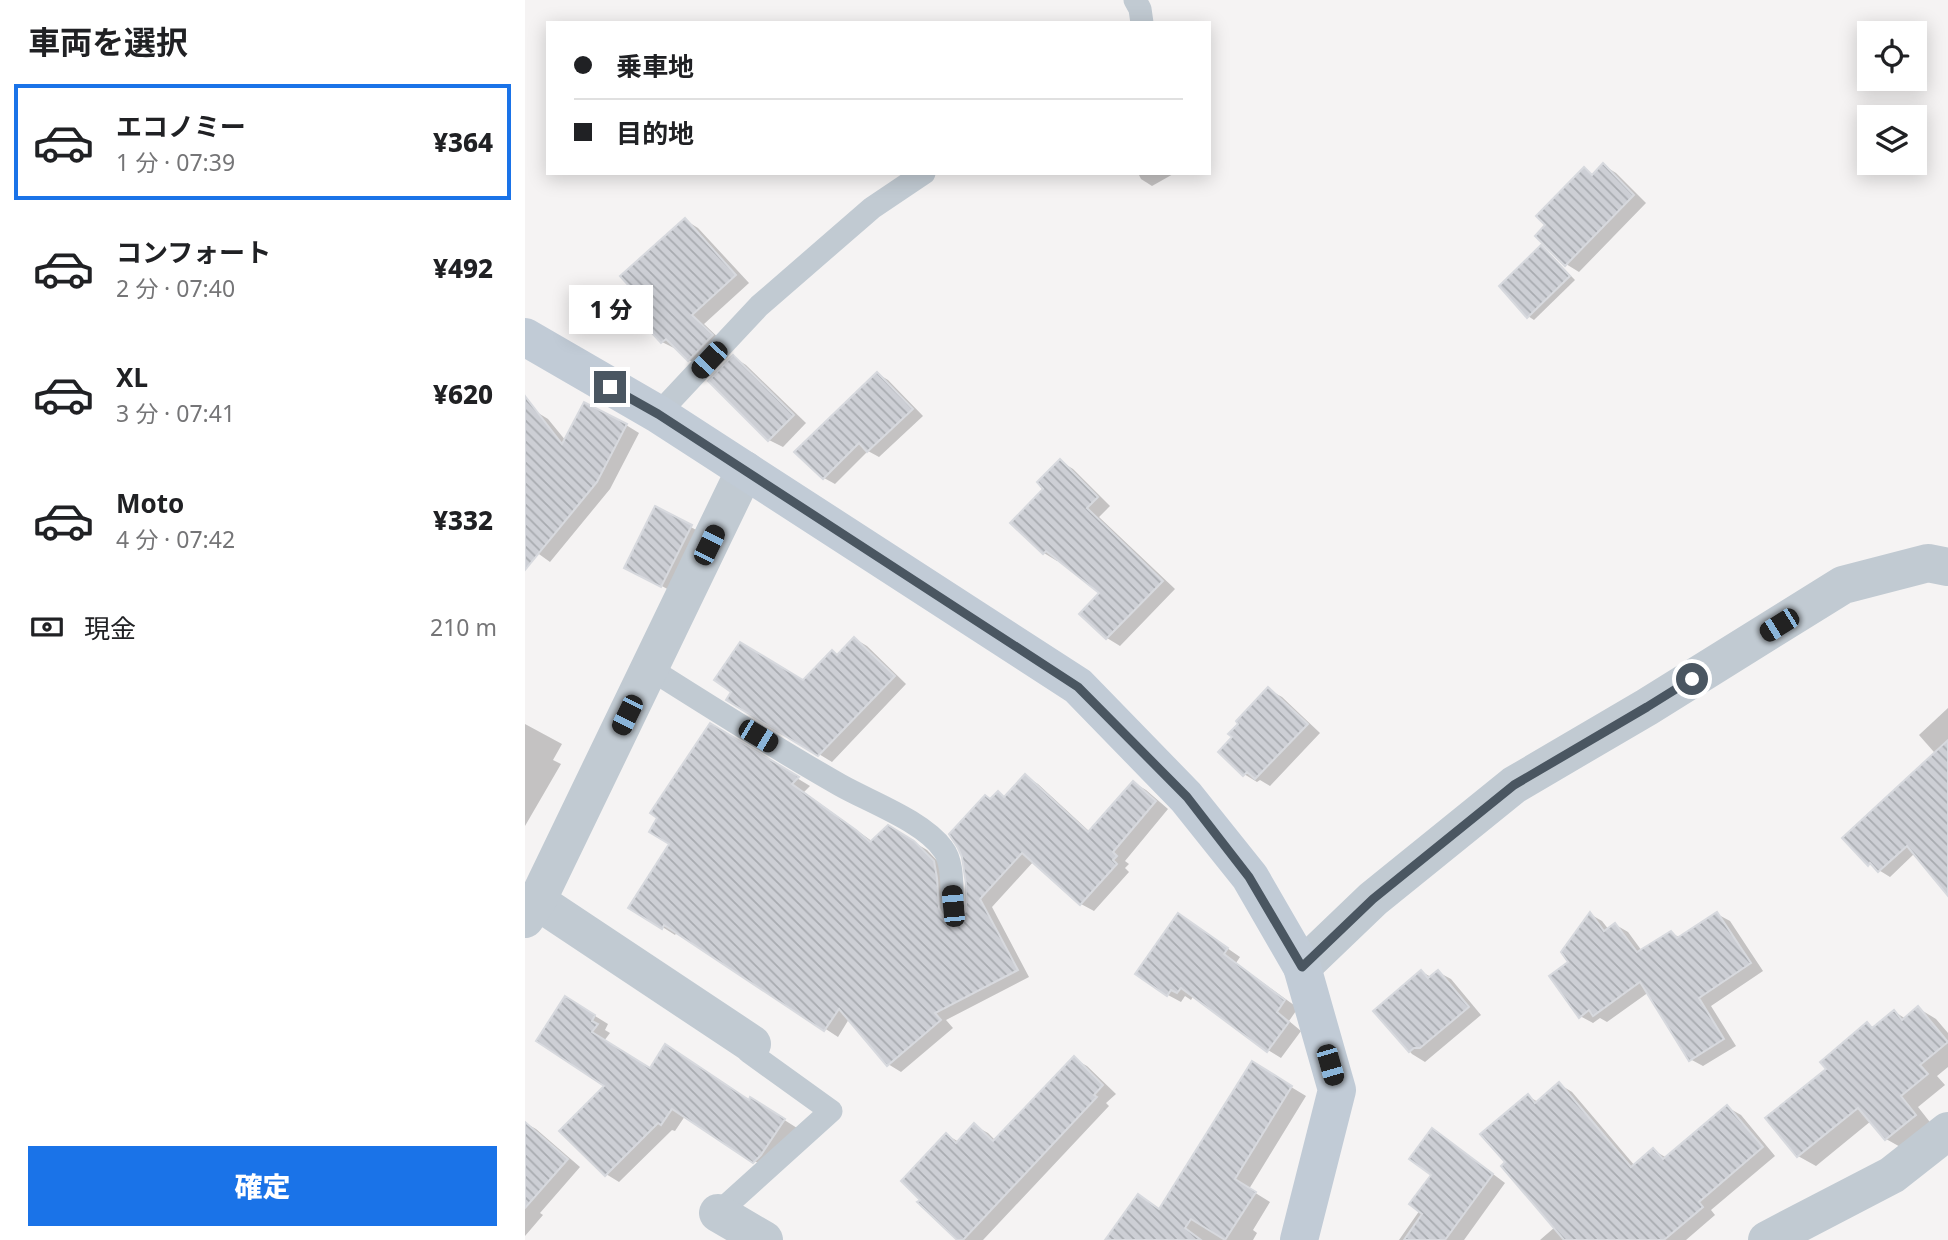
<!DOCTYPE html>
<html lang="ja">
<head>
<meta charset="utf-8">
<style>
	body { margin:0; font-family:"Noto Sans","Noto Sans JP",sans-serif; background:#f2f2f2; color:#202124; height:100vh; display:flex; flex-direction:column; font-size:26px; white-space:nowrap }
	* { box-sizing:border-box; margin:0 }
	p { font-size:23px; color:#757577 }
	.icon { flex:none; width:38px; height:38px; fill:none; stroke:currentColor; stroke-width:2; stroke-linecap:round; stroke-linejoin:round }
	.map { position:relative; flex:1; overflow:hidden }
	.drawer { display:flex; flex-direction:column; background:#fff; width:525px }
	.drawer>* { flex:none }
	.guide { position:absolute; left:21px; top:21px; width:665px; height:154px; border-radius:0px; box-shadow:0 4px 18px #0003; display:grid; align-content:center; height:154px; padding:0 28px; background:#fff }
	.controls { position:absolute; left:1332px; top:21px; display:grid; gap:14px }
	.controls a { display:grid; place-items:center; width:70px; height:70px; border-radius:0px; background:#fff; box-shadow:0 4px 18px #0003; font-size:35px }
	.end { position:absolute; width:32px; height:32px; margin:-16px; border:9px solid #4a5661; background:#fff; box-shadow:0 0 0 4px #fff }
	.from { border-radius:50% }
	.bubble { position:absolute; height:49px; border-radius:0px; background:#fff; box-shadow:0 4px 18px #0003; font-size:23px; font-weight:800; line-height:49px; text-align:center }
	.car { position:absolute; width:21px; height:42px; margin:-21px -10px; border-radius:9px; box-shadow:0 0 5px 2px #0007; background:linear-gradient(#222 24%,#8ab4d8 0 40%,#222 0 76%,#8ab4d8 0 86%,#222 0) }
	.guide b { display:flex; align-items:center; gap:24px; height:66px; font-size:26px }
	.guide b+b { border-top:2px solid #e0e0e0 }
	.guide i { width:18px; height:18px; background:#202124 }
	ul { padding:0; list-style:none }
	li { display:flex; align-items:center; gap:21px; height:116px; margin:0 14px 10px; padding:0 14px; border:4px solid transparent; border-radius:0px }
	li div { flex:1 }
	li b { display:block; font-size:26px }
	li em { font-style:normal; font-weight:800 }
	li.on { border-color:#1a73e8 }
	li>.icon { width:63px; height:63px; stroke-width:1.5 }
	h2 { padding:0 28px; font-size:32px; line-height:84px }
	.pay { display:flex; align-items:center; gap:18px; height:77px; padding:0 28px; font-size:26px }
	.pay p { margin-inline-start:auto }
	.button { display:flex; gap:14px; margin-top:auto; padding:14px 28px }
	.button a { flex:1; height:80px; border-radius:0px; background:#1a73e8; color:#fff; font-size:28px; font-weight:800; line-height:80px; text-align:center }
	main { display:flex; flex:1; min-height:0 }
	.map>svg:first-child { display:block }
	.shadow { fill:#0003 }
	.building { fill:url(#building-back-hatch); stroke:#d7d9de; stroke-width:2 }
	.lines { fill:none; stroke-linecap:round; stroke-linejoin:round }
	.lane { stroke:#c1cad2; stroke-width:23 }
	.street { stroke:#c1cad2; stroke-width:38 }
	.secondary { stroke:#c1cbd6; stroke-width:38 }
	.route { stroke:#4a5661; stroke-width:9 }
</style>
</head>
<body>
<main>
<section class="drawer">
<h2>車両を選択</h2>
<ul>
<li class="on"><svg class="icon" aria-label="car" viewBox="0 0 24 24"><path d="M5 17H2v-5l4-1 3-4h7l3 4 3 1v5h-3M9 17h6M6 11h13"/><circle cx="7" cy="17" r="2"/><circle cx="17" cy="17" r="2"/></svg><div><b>エコノミー</b><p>1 分 · 07:39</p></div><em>¥364</em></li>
<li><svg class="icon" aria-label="car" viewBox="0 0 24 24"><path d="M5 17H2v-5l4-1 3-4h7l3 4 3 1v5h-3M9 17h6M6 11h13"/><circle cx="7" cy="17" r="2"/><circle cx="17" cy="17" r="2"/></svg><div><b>コンフォート</b><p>2 分 · 07:40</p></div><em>¥492</em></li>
<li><svg class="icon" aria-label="car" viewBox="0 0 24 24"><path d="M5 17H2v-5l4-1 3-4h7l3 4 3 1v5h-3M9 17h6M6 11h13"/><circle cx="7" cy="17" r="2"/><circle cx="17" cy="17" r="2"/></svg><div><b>XL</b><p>3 分 · 07:41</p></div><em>¥620</em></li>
<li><svg class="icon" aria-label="car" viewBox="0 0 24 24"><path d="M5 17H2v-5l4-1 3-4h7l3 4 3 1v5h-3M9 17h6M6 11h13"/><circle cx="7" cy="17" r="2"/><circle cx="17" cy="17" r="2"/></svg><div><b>Moto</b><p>4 分 · 07:42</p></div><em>¥332</em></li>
</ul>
<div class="pay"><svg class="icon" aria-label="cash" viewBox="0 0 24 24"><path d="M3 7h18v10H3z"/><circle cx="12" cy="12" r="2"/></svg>現金<p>210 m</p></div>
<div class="button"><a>確定</a></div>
</section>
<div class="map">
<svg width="1423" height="1240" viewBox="0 0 1423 1240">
	<defs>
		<pattern id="building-back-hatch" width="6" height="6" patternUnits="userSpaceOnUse" patternTransform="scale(1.75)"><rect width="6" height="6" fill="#cdcfd5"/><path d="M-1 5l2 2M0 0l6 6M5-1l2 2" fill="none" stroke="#a8abb0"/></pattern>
	</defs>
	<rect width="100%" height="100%" fill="#f5f3f3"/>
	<g class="shadow">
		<polygon points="1078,165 1091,173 1121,203 1054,272 1041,264 1059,169 1069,175"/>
		<polygon points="613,173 650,173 627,186 616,179"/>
		<polygon points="160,220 173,228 224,283 179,324 200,344 178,367 164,360 152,348 151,349 137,342 118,298"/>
		<polygon points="1016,247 1022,251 1050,280 1009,320 1003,316"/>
		<polygon points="208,357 221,365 281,423 258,447 244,440"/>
		<polygon points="353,374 363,380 398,416 354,457 343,451 310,484 299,478"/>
		<polygon points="10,411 23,419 41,441 101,425 114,433 85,489 25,562 0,544 0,419"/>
		<polygon points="535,461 548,469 585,506 574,517 650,589 595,646 582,638 556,614 576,593 534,559 532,561 519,553"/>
		<polygon points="131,509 179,534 150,593 114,574"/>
		<polygon points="330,639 342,646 381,684 307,762 203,699 279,682 313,656"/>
		<polygon points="743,689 757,697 795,733 745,786 735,780 732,782 719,774 710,737"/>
		<polygon points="1423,708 1423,768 1394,735"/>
		<polygon points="0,724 37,744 28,760 36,764 0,826"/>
		<polygon points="186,726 285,786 279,792 348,842 363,827 402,850 421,870 427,916 429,922 438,919 443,912 466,800 473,793 481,798 500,776 513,784 565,832 609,783 621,790 643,809 600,861 604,864 600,868 604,872 569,911 556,904 509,861 467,907 504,977 421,1020 428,1028 376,1072 363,1064 324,1019 313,1037 152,932 150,935 106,907 146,843"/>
		<polygon points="1423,794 1423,893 1390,853 1365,877 1344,864 1320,838"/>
		<polygon points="1065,914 1077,921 1084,930 1091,925 1103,932 1117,951 1146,933 1156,938 1192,914 1205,921 1238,971 1186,1006 1211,1046 1178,1066 1165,1059 1124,992 1082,1022 1075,1018 1068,1023 1055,1016 1045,962"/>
		<polygon points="666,923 715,957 711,963 773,1008 764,1021 776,1031 756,1058 743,1050 669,995 666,1000 660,996 656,1002 643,995"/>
		<polygon points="897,972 906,977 913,972 926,979 956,1015 900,1062 887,1054 850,1011"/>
		<polygon points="41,998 83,1024 80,1030 85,1033 79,1041 126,1070 239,1107 272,1128 242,1169 160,1116 150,1131 147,1130 94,1182 81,1174 82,1086"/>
		<polygon points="1393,1008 1411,1019 1423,1033 1423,1067 1412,1076 1420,1085 1393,1107 1408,1126 1379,1149 1361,1139 1346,1121 1291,1166 1273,1156 1303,1069 1342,1024 1350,1028 1370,1012 1381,1019"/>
		<polygon points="549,1059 562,1066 591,1094 581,1103 584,1106 458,1240 434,1240 422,1135 434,1142 450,1126 463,1133 471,1141"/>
		<polygon points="728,1064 781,1096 724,1189 745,1202 728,1230 732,1233 728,1240 583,1240 636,1210"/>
		<polygon points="1034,1084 1047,1092 1110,1166 1128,1150 1142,1158 1202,1107 1216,1115 1250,1156 1186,1210 1190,1215 1161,1240 1015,1240 1030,1227 982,1162 1003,1096 1013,1102"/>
		<polygon points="0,1123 11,1129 55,1167 15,1213 18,1215 0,1236"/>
		<polygon points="920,1138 980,1183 939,1240 874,1240 895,1210"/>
	</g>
	<g class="building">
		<polygon points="1078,163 1109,195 1040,266 1010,236 1020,225 1011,216 1059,167 1067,175"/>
		<polygon points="160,218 211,275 167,315 188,335 163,361 141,339 136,343 104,308 115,298 95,276"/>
		<polygon points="1016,245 1045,276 1002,318 974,286"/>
		<polygon points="208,355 269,415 243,441 183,381"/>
		<polygon points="352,372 388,409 342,452 334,443 298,479 269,452"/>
		<polygon points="0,396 37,444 59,402 102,424 72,482 0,570"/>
		<polygon points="535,459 573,497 562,508 638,581 581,639 554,614 574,593 521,551 518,554 485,523 518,489 512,482"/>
		<polygon points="130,506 167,525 136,587 99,568"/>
		<polygon points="329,637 370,676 293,756 201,700 206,692 189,680 215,642 278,680 307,650 312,655"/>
		<polygon points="743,687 783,724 730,779 722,772 718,776 693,752 707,737 703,734 713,724 711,721"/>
		<polygon points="185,723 274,777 267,784 331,830 345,842 363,825 389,841 409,861 412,878 414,908 417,914 423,919 428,920 436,917 441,911 441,884 437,857 433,848 424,834 460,795 465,799 473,791 479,797 500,774 563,832 608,781 631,801 588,852 592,856 588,860 592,864 555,905 497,853 455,899 493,970 410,1013 416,1020 362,1066 314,1009 299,1031 139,925 137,929 103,908 144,844 124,832 132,818 125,813"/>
		<polygon points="1423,740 1423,896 1382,846 1353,872 1345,863 1343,866 1317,838"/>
		<polygon points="1065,912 1079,931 1090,923 1112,952 1146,931 1152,938 1192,912 1226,963 1174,998 1199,1039 1164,1061 1115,982 1068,1016 1064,1010 1054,1018 1024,976 1043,962 1036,952"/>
		<polygon points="653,913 703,948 699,954 760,1000 752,1012 764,1022 742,1052 656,988 652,993 646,990 642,996 610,974"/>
		<polygon points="896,970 903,978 913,970 944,1007 895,1048 889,1048 884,1052 848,1011"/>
		<polygon points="40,996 70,1015 67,1021 73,1024 67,1032 125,1068 140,1044 224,1100 225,1097 260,1119 236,1155 228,1163 147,1109 136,1125 133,1123 80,1176 34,1131 79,1086 11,1041"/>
		<polygon points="1393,1006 1423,1042 1395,1065 1403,1074 1376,1096 1391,1115 1360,1140 1333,1108 1272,1157 1240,1118 1301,1069 1295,1062 1342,1022 1347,1028 1369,1010 1377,1020"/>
		<polygon points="549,1056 578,1085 569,1095 572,1097 438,1240 432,1240 392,1202 395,1200 376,1181 421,1133 431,1143 449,1123 468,1141"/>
		<polygon points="727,1061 767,1086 710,1179 731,1192 700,1240 666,1219 660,1228 676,1240 580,1240 613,1194 634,1209"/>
		<polygon points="1034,1082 1106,1167 1128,1148 1138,1159 1202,1105 1238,1147 1174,1202 1178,1207 1139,1240 1039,1240 976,1166 980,1162 955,1134 1003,1094 1010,1103"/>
		<polygon points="0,1122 43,1159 0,1208"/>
		<polygon points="907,1128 968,1174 920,1240 879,1240 897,1214 884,1204 906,1175 884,1159"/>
	</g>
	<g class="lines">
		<g class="lane">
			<polyline points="610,0 615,9 617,23"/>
			<polyline points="133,414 234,306 347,208 399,173"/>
			<path d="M124 668C187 708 250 748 315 785 345 802 398 821 418 849 429 863 426 889 428 906"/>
			<polyline points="193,1213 306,1111 224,1052 227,1044"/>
		</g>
		<g class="street">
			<polyline points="12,901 227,1044"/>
			<polyline points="0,919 12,901 220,470"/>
			<polyline points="777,967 848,899 989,785 1122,707 1318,585 1403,563 1423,567"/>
			<polyline points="193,1213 239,1240"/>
			<polyline points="1242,1240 1367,1175 1423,1131"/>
		</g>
		<polyline class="secondary" points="0,337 133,414 553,686 661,797 725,877 777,967 812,1090 774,1240"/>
	</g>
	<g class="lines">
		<polyline class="route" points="85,387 133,414 553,687 662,797 724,877 777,967 848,899 989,785 1122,707 1167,679"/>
	</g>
</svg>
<div class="controls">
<a><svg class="icon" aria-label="locate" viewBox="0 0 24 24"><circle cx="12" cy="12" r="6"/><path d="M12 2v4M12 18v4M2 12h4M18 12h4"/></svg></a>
<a><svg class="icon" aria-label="layers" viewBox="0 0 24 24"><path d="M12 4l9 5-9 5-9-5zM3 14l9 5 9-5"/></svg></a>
</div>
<i class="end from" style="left:1167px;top:679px"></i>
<i class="end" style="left:85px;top:387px"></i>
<div class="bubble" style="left:44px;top:285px;width:84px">1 分</div>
<i class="car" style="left:184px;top:360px;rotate:223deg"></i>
<i class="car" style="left:184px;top:545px;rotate:26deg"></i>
<i class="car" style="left:1254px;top:625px;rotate:238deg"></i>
<i class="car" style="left:102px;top:715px;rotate:206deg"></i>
<i class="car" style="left:233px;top:736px;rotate:121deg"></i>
<i class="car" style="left:428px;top:906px;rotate:355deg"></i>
<i class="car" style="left:805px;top:1065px;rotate:164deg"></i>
<div class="guide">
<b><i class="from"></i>乗車地</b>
<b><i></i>目的地</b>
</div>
</div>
</main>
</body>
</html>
